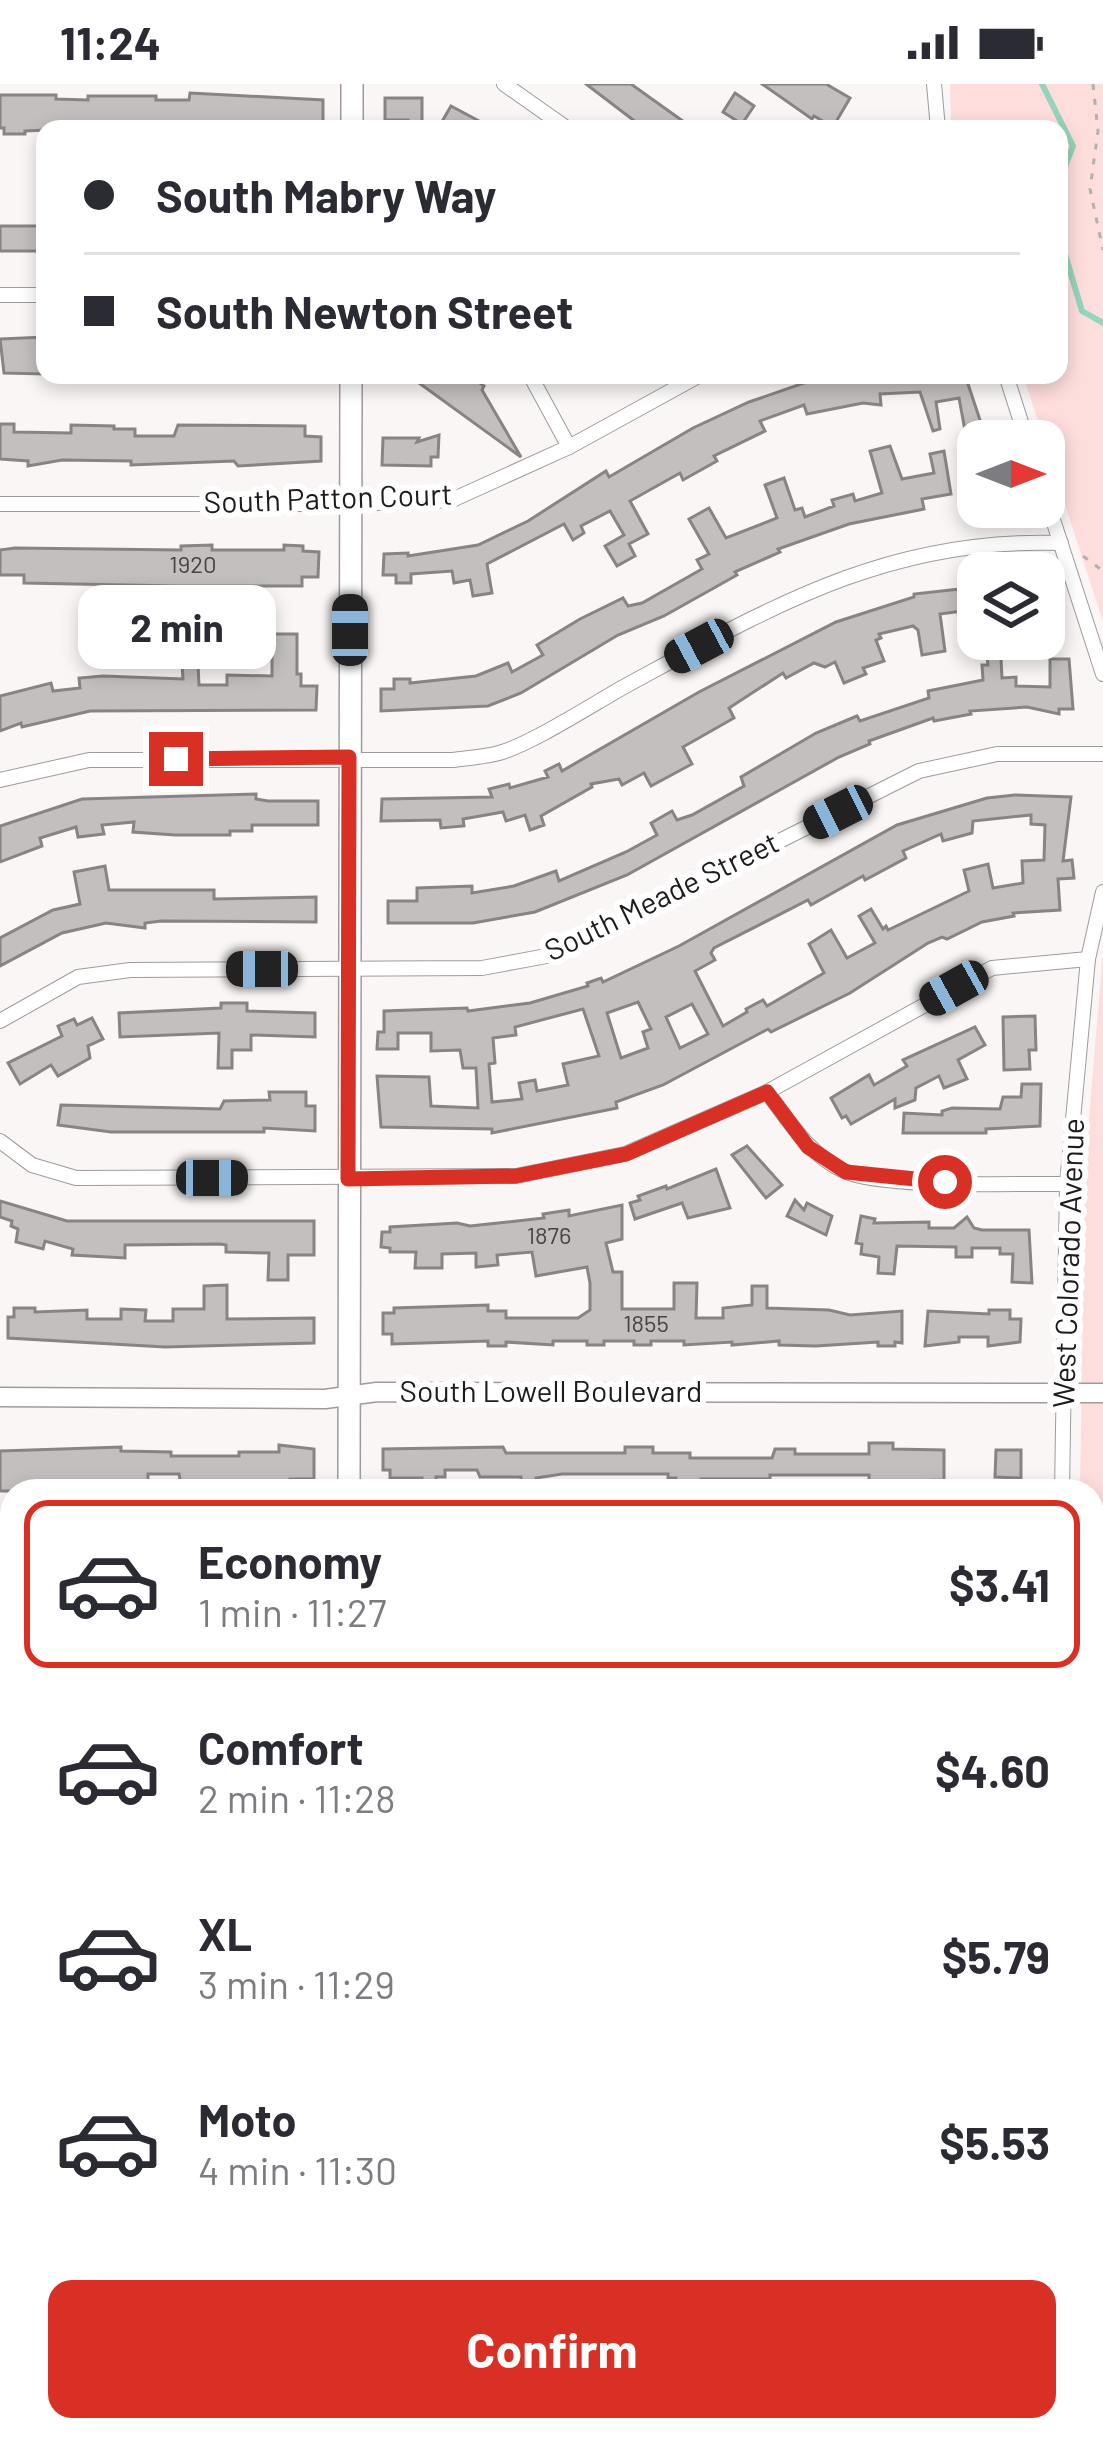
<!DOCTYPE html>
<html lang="en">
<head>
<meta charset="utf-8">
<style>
	body { margin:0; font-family:Barlow,sans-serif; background:#f7f7f7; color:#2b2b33; height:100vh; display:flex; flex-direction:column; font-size:45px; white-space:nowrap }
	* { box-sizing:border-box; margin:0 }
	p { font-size:39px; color:#7c7c81 }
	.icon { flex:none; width:66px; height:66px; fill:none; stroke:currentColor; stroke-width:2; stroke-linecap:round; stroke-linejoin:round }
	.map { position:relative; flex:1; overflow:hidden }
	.panel { position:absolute; left:0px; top:1395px; width:1104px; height:963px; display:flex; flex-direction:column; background:#fff; border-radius:36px 36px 0 0; box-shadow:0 6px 18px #0003 }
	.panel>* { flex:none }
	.banner { position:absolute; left:36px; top:36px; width:1032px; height:264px; border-radius:24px; box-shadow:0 6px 18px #0003; display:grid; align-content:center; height:264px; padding:0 48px; background:#fff }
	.needle { width:78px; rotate:90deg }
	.controls { position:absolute; left:957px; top:336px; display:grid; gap:24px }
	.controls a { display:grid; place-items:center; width:108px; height:108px; border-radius:24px; background:#fff; box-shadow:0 6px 18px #0003; font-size:60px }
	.end { position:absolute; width:54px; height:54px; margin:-27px; border:15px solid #d93025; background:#fff; box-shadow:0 0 0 6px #fff }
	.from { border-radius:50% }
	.bubble { position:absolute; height:84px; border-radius:24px; background:#fff; box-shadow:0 6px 18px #0003; font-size:39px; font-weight:700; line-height:84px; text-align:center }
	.car { position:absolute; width:36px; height:72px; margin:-36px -18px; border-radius:15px; box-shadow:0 0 9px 3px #0007; background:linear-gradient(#222 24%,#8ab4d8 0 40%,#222 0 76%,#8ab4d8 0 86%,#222 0) }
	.banner b { display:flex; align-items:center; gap:42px; height:114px; font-size:45px }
	.banner b+b { border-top:3px solid #e1e1e2 }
	.banner i { width:30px; height:30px; background:#2b2b33 }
	ul { padding:21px 0 0; list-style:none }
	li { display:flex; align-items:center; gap:36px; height:168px; margin:0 24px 18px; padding:0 24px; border:6px solid transparent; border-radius:24px }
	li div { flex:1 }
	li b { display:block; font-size:45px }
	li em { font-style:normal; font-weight:700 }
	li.selected { border-color:#d93025 }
	li>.icon { width:108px; height:108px; stroke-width:1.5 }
	.primary-button { display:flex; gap:24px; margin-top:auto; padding:24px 48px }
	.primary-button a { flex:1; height:138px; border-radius:24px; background:#d93025; color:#fff; font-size:48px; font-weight:700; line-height:138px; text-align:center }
	.status { display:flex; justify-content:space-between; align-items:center; height:84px; padding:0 60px; background:#fff; direction:ltr }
	.status svg { height:33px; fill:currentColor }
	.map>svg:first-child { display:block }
	.green { fill:#fededd }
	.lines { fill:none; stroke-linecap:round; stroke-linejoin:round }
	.stream { stroke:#96d4bb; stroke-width:6 }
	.building { fill:#c3bfbe; stroke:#888484; stroke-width:3; fill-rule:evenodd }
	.minor-casing { stroke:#9f9b9b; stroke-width:16 }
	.tertiary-casing { stroke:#9f9b9b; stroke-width:21 }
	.secondary-casing { stroke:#9f9b9b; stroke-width:24 }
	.path { stroke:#b3b0af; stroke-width:3; stroke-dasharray:6 9; stroke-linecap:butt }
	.minor { stroke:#fff; stroke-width:14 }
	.tertiary { stroke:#fff; stroke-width:18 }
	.secondary { stroke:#fff; stroke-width:21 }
	.route { stroke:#d93025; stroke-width:15 }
	.labels { text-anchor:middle; stroke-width:12; stroke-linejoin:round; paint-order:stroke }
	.number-label { font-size:24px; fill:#464444 }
	.street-label { font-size:30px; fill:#1d1b1b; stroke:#fff }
</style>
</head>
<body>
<div class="status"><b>11:24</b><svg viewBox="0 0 49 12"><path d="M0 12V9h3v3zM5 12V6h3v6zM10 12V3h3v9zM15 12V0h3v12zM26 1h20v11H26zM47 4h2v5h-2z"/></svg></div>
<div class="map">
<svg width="1103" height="2357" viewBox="0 0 1103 2357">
	<rect width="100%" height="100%" fill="#faf6f5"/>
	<g class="green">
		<polygon points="950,0 1103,0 1103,538 1023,291 1059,291 1059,45 951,45"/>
		<polygon points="1103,867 1103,1784 1092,1730 1092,1407 1080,1407 1085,1082"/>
	</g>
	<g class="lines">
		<g class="stream">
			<polyline points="1042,0 1073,62 1059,98"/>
			<polyline points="1059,150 1082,227 1103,239"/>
		</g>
	</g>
	<g class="building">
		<polygon points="586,0 631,0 694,45 645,45"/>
		<polygon points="762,0 826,0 850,14 833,43 814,32 812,35"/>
		<polygon points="190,9 323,16 323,40 237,38 237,45 142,45 130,43 130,38 72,38 70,45 25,47 25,50 4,50 4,44 0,44 0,11 56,11 56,15 88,16 88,12 156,12 156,16 189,16"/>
		<polygon points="735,9 754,22 742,40 723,28"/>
		<polygon points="385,14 422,14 422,45 408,45 408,36 385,36"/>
		<polygon points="451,22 494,45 448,45 440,41"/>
		<rect x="0" y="142" width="45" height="25"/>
		<polygon points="45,253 45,290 4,289 0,255"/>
		<polygon points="408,291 469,291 484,302 482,306 521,373"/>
		<polygon points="827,291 831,295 896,291 896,298 920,291 933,291 935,295 965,291 987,357 967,357 959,314 936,318 940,345 933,347 920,308 880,310 881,321 863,319 807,330 804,321 760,337 765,347 714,372 717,377 683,396 680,389 630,417 648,450 629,460 635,472 617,482 605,462 624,451 610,427 581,442 584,449 573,456 564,440 487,480 492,509 473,512 470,496 454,499 452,487 411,490 411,499 396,499 396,491 383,491 384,470 408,469 408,472 478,461 528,437 606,387 609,393 693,344 749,318"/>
		<polygon points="0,340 14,340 14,348 71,349 71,341 114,342 114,345 135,345 135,352 174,352 178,341 305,342 305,352 321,353 321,377 238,382 234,377 131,381 131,377 62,376 28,382 28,377 0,375"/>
		<polygon points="439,351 438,373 431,373 431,382 382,381 383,354 419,354 417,358"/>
		<polygon points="890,362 902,395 934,389 930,370 944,367 951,410 922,415 924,425 849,440 778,465 780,468 735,488 737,491 664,532 618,551 521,609 488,622 381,627 381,605 394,605 394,595 410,595 410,599 476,592 508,579 512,588 543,571 537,561 580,535 623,514 628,522 642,519 702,485 697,476 709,470 689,435 709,424 726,454 777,434 765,401 784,394 795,426 802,424 805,433 834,422 832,416 853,410 855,417 882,409 870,367"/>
		<polygon points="212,461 212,466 284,466 284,461 303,462 303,467 319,468 318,493 302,493 302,502 178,502 24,499 24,491 0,491 0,466 15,464 181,466 181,462"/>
		<polygon points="978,503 978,525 940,530 945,567 922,571 918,546 913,542 879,550 881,554 876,556 884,577 863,584 866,590 844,599 835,578 825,583 814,579 786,594 783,589 729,624 734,634 683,663 692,680 651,702 644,689 622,701 619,695 591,700 592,703 541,732 544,741 530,746 525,731 506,737 503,728 463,735 464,742 441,744 440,736 381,737 382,715 492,713 489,705 509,700 510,704 548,693 545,687 559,680 562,687 699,608 836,538 914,513 914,510"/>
		<polygon points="272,550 297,550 297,590 301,590 301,602 317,602 316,626 90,627 22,643 21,639 0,647 0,612 51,599 53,607 80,604 79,594 103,592 183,595 182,580 198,580 199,601 227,601 227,591 272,592"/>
		<polygon points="985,555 1000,555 1002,594 1016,593 1016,602 1050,603 1050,575 1069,575 1073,625 1059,625 1059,630 1027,623 970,627 971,630 934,637 933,634 869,657 870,660 839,673 627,791 535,828 473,839 388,839 388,817 417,817 417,804 472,802 472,809 514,802 556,787 559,797 626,768 657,751 651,739 672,727 677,736 692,731 744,702 741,693 816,649 857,632 860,637 929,614 928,607 983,596 982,581 988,581"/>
		<polygon points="256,710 256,715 268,717 318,717 318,741 252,741 252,747 230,747 230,751 175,751 133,748 134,738 102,741 104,750 78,753 76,743 40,754 42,762 0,778 0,742 82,715"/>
		<path d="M1015 711 1071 713 1063 777 1072 776 1074 794 1058 795 1060 826 1013 829 1014 832 982 838 947 855 942 853 928 859 850 909 771 948 768 945 663 1001 616 1018 617 1024 492 1049V1045L381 1043 377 992 429 993 431 1022 478 1024 476 984H463L460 966 431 967V949H398V965H377L378 948H384V927L467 924 468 927 530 919 588 902 587 899 601 894 603 898 679 862 897 741 987 714ZM1031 731V740L1045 741 1044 776 1022 777 1023 799 993 804 988 780 964 786 969 807 888 846 886 842 883 845 871 825 859 832 875 859 847 874 831 846 809 860 824 889 767 922 763 916 746 925 747 928 723 942 695 887 715 876 711 869 714 864 808 816 811 821 863 792 865 796 906 774 903 767 941 750 943 757 972 749 973 737ZM638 918 651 945 643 948 648 964 621 974 607 929ZM692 920 708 950 680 964 666 933ZM583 925 599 972 563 980 568 1001 537 1007 535 996 519 999 522 1015 492 1018 489 980 495 979 493 954 516 951 515 943Z"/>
		<polygon points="105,782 109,806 214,806 214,815 316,813 316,838 161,837 145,839 145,844 106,839 62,849 0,882 0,854 53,826 80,820 74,788"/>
		<polygon points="221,919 247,919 247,927 315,929 315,953 251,951 251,966 232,966 232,984 218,984 219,949 120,953 119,929 221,924"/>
		<polygon points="1035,932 1036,966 1029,966 1030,985 1004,986 1003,933"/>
		<polygon points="92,934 103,955 88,962 90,974 58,992 51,981 20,1000 8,979 62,952 58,942 74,935 77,941"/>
		<polygon points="975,943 985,961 958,976 967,995 944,1004 939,992 916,1004 915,1016 895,1024 895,1015 851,1040 846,1032 842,1034 831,1014 869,991 874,1001 907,982 903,976"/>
		<polygon points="1022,1000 1041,1000 1040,1042 986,1045 986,1049 903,1049 904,1029 942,1031 942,1027 952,1024 1000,1025 1003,1013 1021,1013"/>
		<polygon points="269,1008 306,1008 306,1022 315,1022 315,1047 264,1044 264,1048 111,1048 58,1041 61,1021 220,1025 224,1017 270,1016"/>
		<polygon points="747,1062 782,1101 766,1114 732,1071"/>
		<polygon points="716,1085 730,1124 688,1134 682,1119 635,1135 630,1119 640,1116 638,1112 666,1102 667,1105"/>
		<polygon points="795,1116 804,1126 807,1119 832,1132 826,1151 787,1132"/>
		<polygon points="0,1117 67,1137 314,1137 314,1171 288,1171 288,1196 268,1196 269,1169 226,1168 226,1161 220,1160 125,1161 125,1174 72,1171 73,1165 45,1157 43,1165 16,1158 18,1145 11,1142 12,1137 0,1133"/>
		<polygon points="622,1121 622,1155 606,1159 613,1188 622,1188 622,1225 674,1225 674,1199 697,1199 696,1234 723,1234 723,1224 752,1221 752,1202 767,1202 767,1224 829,1226 850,1231 902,1227 902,1259 895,1258 895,1262 878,1262 878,1258 816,1262 779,1261 779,1257 732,1261 732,1258 684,1261 684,1257 651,1257 651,1261 634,1261 634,1257 604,1257 604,1261 587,1261 587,1257 553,1257 553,1261 506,1258 506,1262 488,1262 488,1257 392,1260 392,1250 383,1250 383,1229 394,1229 394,1224 488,1221 488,1227 506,1227 506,1234 578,1234 590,1226 590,1199 587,1183 536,1192 532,1168 497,1171 498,1181 476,1183 476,1169 442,1170 442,1184 415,1184 416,1168 390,1168 390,1164 381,1163 382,1148 390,1148 390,1143 457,1139 470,1142 544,1134 543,1130 569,1126 569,1132"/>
		<polygon points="861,1132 875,1135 874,1139 929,1138 929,1144 954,1144 967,1133 974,1144 982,1146 1029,1146 1032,1199 1012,1198 1013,1170 1000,1170 1000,1164 972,1164 972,1173 956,1173 956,1163 897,1162 894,1190 878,1189 879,1173 861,1170 862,1160 856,1159"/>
		<polygon points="227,1201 227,1235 314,1234 314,1259 165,1263 8,1254 8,1233 14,1233 14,1224 35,1224 35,1228 87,1226 87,1235 121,1235 121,1225 146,1226 145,1237 173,1237 173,1225 204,1225 204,1202"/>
		<polygon points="989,1226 1010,1226 1010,1235 1021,1235 1020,1258 988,1262 988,1253 959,1253 959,1258 925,1262 928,1227 989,1230"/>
		<polygon points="869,1359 893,1359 893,1365 944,1366 944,1396 869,1398 869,1391 770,1391 770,1395 701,1395 701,1402 676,1402 676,1394 668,1394 668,1390 562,1390 536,1394 536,1399 521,1399 521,1393 480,1393 477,1386 445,1386 445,1393 436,1393 436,1402 422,1402 422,1394 390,1394 390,1386 383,1386 383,1365 503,1363 506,1369 625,1369 625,1363 653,1363 653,1369 690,1369 690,1374 772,1374 775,1365 795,1365 795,1370 869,1370"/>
		<polygon points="279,1361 314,1365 314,1395 290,1395 290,1399 218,1399 218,1404 182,1407 179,1390 148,1390 148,1407 0,1407 0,1367 121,1363 121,1367 171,1368 171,1372 239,1372 239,1368 279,1368"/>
		<polygon points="996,1366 1021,1366 1021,1394 995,1393"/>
	</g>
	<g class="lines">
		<defs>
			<g id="minor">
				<polyline points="504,0 568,45"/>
				<polyline points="934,0 938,45"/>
				<polyline points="0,211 45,211"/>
				<polyline points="530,291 569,363"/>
				<polyline points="1006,291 1027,357"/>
				<polyline points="1044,408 1103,590"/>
				<polyline points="0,420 350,420 452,416 569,363 700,291"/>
				<path d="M0 696 89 676H453C468 674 484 673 499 669 532 660 596 618 629 600 773 522 890 453 1061 459"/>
				<polyline points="0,937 78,893 130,886 482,884 552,871 919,687 997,670 1103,670"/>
				<path d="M767 1008C789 1037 809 1071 844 1087 885 1105 1016 1099 1067 1100"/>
				<polyline points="0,1057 32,1081 76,1094 516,1092 625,1070 767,1008 992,884 1088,875"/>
				<polyline points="1062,1407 1067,1100 1088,875 1103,808"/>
				<polyline points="0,1571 12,1571"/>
				<polyline points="1092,1819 1103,1872"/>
				<polyline points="0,1830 12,1830"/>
				<polyline points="0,2082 12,2082"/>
				<polyline points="1092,2118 1103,2117"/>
				<polyline points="100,2357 101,2346"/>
			</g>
			<g id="tertiary">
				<polyline points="0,1313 325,1315 377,1308 1103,1309"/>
				<polyline points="0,2337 12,2337"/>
				<polyline points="359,2356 676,2357"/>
				<polyline points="982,2357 1103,2356"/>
			</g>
			<g id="secondary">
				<polyline points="352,0 352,45"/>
				<polyline points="349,1407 351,291"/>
				<polyline points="359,2357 359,2346"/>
			</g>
		</defs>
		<use href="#minor" class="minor-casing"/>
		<use href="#tertiary" class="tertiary-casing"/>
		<use href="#secondary" class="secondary-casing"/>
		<g class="path">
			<polyline points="1093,0 1098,47 1090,105 1103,166"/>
			<polyline points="1083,472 1103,487"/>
			<polyline points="1103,1567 1103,1598"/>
		</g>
		<use href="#minor" class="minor"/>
		<use href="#tertiary" class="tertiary"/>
		<use href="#secondary" class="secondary"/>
	</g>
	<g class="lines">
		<polyline class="route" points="176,675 349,673 348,1095 516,1092 626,1070 767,1008 808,1063 846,1088 945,1098"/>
	</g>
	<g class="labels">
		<g class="number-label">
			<text x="193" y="489">1920</text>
			<text x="549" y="1160">1876</text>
			<text x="646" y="1248">1855</text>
		</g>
		<g class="street-label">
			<text transform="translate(328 415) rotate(-2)" y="10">South Patton Court</text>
			<text transform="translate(662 813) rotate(-26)" y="10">South Meade Street</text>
			<text transform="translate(1069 1179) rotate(-88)" y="10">West Colorado Avenue</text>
			<text x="551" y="1318">South Lowell Boulevard</text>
		</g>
	</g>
</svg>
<div class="controls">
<a><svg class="needle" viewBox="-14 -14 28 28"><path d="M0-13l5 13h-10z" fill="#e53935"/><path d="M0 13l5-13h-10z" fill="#7c7c81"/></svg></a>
<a><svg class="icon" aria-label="layers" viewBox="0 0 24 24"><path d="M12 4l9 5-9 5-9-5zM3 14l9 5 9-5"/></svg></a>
</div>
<i class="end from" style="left:945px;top:1098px"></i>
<i class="end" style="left:176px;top:675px"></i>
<div class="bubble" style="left:78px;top:501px;width:198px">2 min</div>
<i class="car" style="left:350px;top:546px;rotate:0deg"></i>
<i class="car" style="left:699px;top:562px;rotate:242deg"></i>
<i class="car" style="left:838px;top:728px;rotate:243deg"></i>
<i class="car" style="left:262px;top:885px;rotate:270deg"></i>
<i class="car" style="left:954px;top:904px;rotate:241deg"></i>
<i class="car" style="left:212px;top:1094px;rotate:90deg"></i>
<div class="banner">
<b><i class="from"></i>South Mabry Way</b>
<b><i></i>South Newton Street</b>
</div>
<section class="panel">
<ul>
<li class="selected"><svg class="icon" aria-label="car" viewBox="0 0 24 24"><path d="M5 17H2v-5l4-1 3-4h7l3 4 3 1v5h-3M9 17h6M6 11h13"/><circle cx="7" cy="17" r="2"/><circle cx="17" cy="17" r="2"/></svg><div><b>Economy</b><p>1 min · 11:27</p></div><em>$3.41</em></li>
<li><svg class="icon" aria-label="car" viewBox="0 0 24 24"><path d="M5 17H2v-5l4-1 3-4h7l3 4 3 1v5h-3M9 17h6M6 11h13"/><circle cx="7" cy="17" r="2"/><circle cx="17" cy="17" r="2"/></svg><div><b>Comfort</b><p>2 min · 11:28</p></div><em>$4.60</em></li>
<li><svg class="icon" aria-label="car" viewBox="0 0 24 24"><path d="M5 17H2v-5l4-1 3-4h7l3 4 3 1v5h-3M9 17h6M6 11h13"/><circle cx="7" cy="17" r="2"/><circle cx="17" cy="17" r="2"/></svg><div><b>XL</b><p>3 min · 11:29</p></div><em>$5.79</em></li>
<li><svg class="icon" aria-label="car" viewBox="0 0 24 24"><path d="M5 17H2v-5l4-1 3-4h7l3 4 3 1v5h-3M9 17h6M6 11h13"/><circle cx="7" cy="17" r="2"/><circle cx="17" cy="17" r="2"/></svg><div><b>Moto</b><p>4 min · 11:30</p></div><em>$5.53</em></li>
</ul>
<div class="primary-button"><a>Confirm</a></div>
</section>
</div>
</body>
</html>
